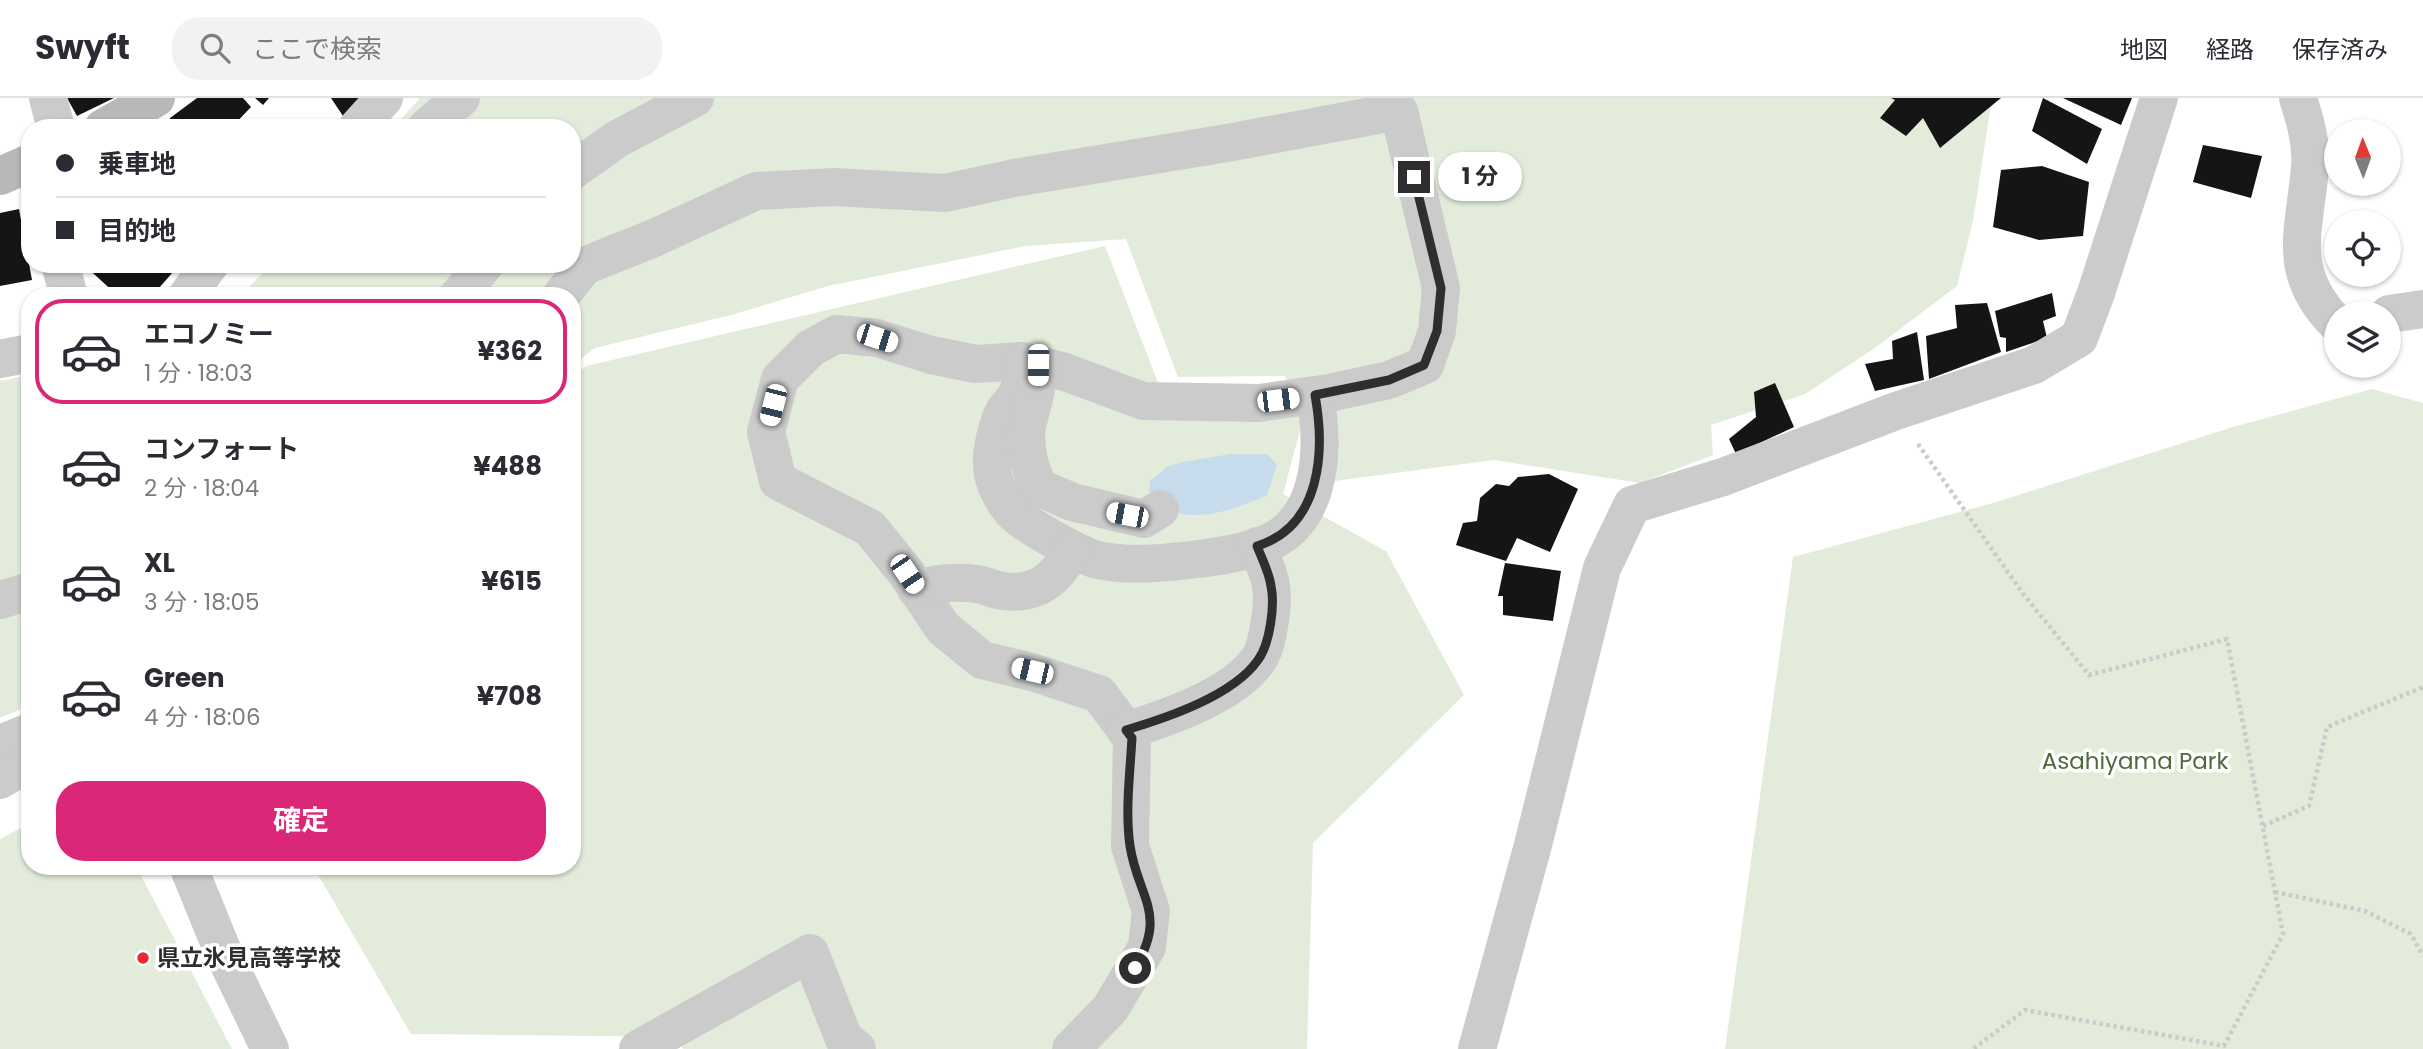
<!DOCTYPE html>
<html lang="ja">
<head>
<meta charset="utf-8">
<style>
	body { margin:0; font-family:Poppins,"Noto Sans JP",sans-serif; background:#f2f2f3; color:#2b2b33; height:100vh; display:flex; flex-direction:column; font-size:26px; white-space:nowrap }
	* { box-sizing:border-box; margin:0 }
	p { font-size:23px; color:#7c7c81 }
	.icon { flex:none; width:38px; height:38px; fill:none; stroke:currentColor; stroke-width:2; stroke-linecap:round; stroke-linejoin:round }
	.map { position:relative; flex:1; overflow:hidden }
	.sheet { position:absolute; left:21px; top:189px; width:560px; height:588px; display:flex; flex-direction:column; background:#fff; border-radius:28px; box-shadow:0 2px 5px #0004 }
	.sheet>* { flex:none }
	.top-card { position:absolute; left:21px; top:21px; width:560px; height:154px; border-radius:28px; box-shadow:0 2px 5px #0004; display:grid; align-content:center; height:154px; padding:0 35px; background:#fff }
	.needle { width:46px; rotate:359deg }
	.fabs { position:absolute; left:2324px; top:21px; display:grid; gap:14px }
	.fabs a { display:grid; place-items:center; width:77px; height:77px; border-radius:50%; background:#fff; box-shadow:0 2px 5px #0004; font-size:35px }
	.end { position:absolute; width:32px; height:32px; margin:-16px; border:9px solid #2e2e2e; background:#fff; box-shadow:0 0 0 4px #fff }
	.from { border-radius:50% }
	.bubble { position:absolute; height:49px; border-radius:24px; background:#fff; box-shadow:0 2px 5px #0004; font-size:23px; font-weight:700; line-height:49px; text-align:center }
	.car { position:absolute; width:21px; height:42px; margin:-21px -10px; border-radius:9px; box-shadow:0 0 5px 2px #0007; background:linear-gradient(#fff 24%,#345 0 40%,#fff 0 76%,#345 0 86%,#fff 0) }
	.top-card b { display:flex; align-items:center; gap:24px; height:66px; font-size:26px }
	.top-card b+b { border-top:2px solid #e1e1e2 }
	.top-card i { width:18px; height:18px; background:#2b2b33 }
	ul { padding:12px 0 0; list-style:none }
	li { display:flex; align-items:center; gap:21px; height:105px; margin:0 14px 10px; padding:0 21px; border:4px solid transparent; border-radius:28px }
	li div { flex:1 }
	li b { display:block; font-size:26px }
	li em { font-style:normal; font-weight:700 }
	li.current { border-color:#db2777 }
	li>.icon { width:63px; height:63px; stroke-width:1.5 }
	.primary-button { display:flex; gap:14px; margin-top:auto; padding:14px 35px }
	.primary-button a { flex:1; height:80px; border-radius:28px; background:#db2777; color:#fff; font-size:28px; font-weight:700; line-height:80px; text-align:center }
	header { display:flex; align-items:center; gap:42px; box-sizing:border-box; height:98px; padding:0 35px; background:#fff; border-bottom:2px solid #e1e1e2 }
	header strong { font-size:33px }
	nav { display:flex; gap:38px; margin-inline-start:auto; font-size:24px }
	.search { width:490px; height:63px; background:#f2f2f3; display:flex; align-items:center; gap:18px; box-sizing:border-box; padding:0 24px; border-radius:28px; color:#7c7c81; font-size:26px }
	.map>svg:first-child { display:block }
	.green { fill:#e3ecdb }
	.water { fill:#c6dcec }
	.building { fill:#151515 }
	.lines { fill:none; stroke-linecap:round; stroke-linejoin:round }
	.path { stroke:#cbcbcb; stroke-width:4.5; stroke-dasharray:3.5 3.5; stroke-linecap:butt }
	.street { stroke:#cbcbcb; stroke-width:38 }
	.secondary { stroke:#b8b8b8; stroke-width:38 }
	.route { stroke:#2e2e2e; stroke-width:9 }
	.poi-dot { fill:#eb292f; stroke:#fff; stroke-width:2.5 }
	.labels { text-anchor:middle; stroke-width:7; stroke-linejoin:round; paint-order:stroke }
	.park-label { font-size:23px; fill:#4e6b3a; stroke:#fff }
	.poi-label { font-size:23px; font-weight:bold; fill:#2e2e2e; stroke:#fff; text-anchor:start }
</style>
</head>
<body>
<header>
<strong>Swyft</strong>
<div class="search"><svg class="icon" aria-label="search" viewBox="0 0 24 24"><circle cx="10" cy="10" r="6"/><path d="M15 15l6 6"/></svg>ここで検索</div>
<nav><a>地図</a><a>経路</a><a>保存済み</a></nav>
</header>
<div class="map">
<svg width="2423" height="951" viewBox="0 0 2423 951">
	<rect width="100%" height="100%" fill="#fff"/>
	<g class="green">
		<polygon points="420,0 1992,0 1973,123 1957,188 1875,250 1805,296 1711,327 1713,357 1640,385 1494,362 1319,385 1301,329 1283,396 1386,453 1464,597 1313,745 1307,951 683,951 676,939 411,936 313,768 572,768 572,279 586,268 1105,148 1162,295 1298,318 1285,278 1178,279 1126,141 1026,148 828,188 731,217 595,250 572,267 572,198 240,198 272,166 572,166 572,30 393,30"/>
		<polygon points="30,277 30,607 0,620 0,283"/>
		<polygon points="2372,291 2423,305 2423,951 1725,951 1793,459 1993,405 2233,329"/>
		<polygon points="30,725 30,768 136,768 232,951 0,951 0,741"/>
	</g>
	<path class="water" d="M1231 356H1267L1277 367 1267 397C1231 414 1184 429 1149 403L1150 383 1167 369 1182 364Z"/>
	<g class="building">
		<polygon points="67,0 114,0 77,18"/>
		<polygon points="197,0 243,0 251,9 231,30 171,30 170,20"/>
		<polygon points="255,0 269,0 263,7"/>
		<polygon points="331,0 361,0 343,18"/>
		<polygon points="1891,0 2001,0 1940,50 1923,20 1906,38 1880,20 1895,2"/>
		<polygon points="2043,0 2102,31 2087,66 2032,33"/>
		<polygon points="2063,0 2132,0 2121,27"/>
		<polygon points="2203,47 2262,58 2251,100 2193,84"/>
		<polygon points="2042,68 2089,84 2083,138 2039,142 1993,129 2001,72"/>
		<polygon points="19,111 32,182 0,188 0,115"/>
		<polygon points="83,166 180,166 152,198 118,198"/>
		<polygon points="2052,195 2056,218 2043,223 2047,240 2006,254 2006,240 2000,239 1995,213"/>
		<polygon points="1987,205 2001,254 1929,281 1926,238 1957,230 1955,207"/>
		<polygon points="1917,234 1924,282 1875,293 1865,266 1893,261 1892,243"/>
		<polygon points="1775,285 1794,329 1736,356 1729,341 1756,319 1754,294"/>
		<polygon points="1549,376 1578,391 1550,454 1517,440 1506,463 1456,447 1463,425 1477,423 1480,400 1496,386 1509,388 1518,379"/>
		<polygon points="1505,465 1561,473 1553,523 1503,517 1503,498 1498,498"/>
	</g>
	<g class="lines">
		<g class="path">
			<polyline points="1918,346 2024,497 2089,577 2227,541 2283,836 2224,948 2025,912 1973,951"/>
			<polyline points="2263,728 2309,708 2327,629 2423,589"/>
			<polyline points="2275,794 2365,813 2411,836 2423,858"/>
		</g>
		<g class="street">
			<polyline points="48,0 56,30"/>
			<path d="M2298 0C2305 22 2312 45 2310 69 2305 132 2285 173 2336 225"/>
			<polyline points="357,30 384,0"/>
			<polyline points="426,30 461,0"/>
			<polyline points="572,73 617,41 695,0"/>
			<polyline points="60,166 69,198"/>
			<polyline points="187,198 210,166"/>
			<polyline points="458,198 485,166"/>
			<polyline points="561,198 584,168 654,140 756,93 833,89 945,95 1014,80 1227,45 1399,13 1441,190 1437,233 1425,267 1389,282 1329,295 1259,305 1143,303 1065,274 1023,263 976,266 931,257 877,240 837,236 811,250 780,281 766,334 778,383 870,430 907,476 943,530 982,562 1032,574 1099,596 1132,640 1130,748 1151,813 1147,849 1110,911 1071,951"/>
			<polyline points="2389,216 2423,211"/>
			<polyline points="0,261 30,255"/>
			<path d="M1023 263C1021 273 1021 285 1018 295 1015 301 1009 306 1005 312 997 325 991 353 992 368 992 385 1006 409 1018 419 1032 430 1081 458 1098 462 1132 469 1164 465 1198 461 1222 458 1248 454 1270 444 1324 419 1324 345 1315 297"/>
			<path d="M1037 280C1037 298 1030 312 1027 329 1024 351 1030 369 1038 389L1072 404 1144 421 1160 411"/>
			<path d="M916 491C937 485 955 483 976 486 985 487 994 492 1003 493 1037 498 1058 480 1072 451"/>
			<polyline points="0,502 30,493"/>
			<path d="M1126 633C1166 620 1233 598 1258 562 1268 549 1274 504 1271 488 1269 474 1262 461 1257 448"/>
			<polyline points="0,646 30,634"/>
			<polyline points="0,682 30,664"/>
			<polyline points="188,768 223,854 270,951"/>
			<polyline points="638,951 810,855 844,941 857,951"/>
			<polyline points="1477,951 1533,747 1602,470 1632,407 1723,379 1896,313 2034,267 2079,240 2096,195 2159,0"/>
		</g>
		<g class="secondary">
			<polyline points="103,30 156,0"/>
			<polyline points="0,78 30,65"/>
		</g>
	</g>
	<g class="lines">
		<path class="route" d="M1135 870C1168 815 1138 800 1130 748 1125 713 1130 675 1132 640L1126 632C1166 620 1233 598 1258 562 1270 546 1275 507 1271 488 1269 474 1262 461 1257 448 1322 428 1325 352 1315 297L1389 282 1424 267 1437 233 1441 190 1414 79"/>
	</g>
	<circle class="poi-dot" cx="143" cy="860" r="7"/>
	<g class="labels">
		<g class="park-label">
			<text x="2135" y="671">Asahiyama Park</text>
		</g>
		<g class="poi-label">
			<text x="157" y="868">県立氷見高等学校</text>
		</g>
	</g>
</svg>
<div class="fabs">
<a><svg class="needle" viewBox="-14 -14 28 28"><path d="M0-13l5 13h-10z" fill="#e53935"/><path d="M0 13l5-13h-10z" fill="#7c7c81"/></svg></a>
<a><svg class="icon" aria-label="locate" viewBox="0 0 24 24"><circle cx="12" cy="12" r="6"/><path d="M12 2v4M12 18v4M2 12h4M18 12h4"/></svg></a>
<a><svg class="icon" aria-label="layers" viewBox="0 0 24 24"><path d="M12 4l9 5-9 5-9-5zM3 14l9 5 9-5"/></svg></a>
</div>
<i class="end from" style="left:1135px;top:870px"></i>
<i class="end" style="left:1414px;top:79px"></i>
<div class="bubble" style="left:1438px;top:54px;width:84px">1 分</div>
<i class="car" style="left:877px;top:240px;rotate:108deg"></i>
<i class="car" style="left:1038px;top:267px;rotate:181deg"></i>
<i class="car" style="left:1278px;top:302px;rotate:83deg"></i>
<i class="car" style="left:773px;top:307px;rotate:194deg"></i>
<i class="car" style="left:1127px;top:417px;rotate:281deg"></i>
<i class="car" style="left:907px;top:476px;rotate:146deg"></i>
<i class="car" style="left:1032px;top:573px;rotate:283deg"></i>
<div class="top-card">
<b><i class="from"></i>乗車地</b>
<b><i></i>目的地</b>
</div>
<section class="sheet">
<ul>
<li class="current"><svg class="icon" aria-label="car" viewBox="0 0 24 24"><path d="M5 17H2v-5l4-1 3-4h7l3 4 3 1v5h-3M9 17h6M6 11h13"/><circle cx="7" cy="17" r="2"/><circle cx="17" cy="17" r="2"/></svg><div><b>エコノミー</b><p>1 分 · 18:03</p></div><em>¥362</em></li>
<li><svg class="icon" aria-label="car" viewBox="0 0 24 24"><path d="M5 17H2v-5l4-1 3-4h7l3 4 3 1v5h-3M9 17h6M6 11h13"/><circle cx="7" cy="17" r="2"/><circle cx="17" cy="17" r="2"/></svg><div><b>コンフォート</b><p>2 分 · 18:04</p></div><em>¥488</em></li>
<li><svg class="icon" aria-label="car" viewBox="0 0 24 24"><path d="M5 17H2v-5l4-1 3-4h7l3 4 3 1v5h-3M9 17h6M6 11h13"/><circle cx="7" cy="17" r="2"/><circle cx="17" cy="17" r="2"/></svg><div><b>XL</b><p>3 分 · 18:05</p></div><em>¥615</em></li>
<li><svg class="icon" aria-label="car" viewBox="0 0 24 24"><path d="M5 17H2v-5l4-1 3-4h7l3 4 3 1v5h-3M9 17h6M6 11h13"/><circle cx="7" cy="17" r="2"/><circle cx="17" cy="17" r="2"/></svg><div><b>Green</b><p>4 分 · 18:06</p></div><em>¥708</em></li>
</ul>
<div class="primary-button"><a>確定</a></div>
</section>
</div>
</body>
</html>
